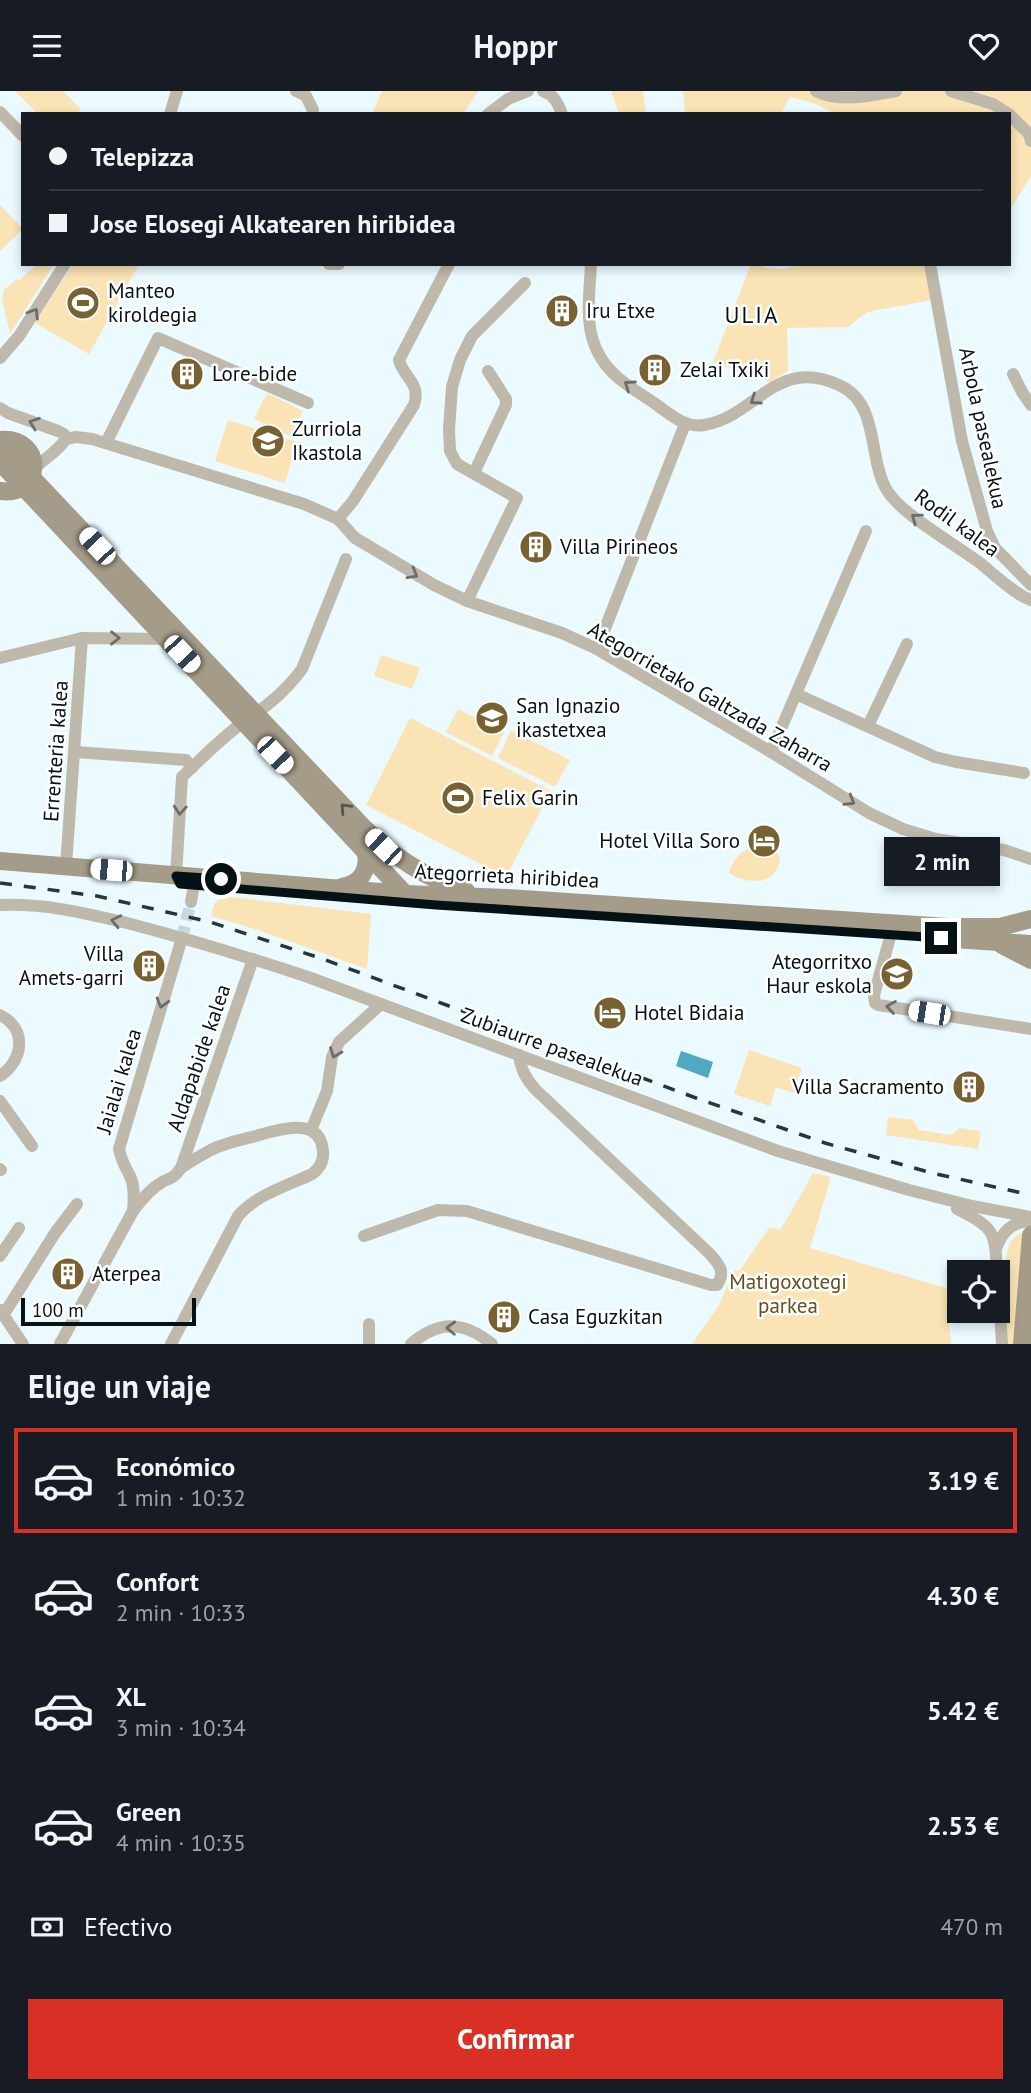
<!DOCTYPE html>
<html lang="es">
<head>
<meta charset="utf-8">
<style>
	body { margin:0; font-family:"PT Sans",sans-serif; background:#242831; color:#f1f3f6; height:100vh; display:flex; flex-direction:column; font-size:26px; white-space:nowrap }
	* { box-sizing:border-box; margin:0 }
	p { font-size:23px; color:#9ea1a6 }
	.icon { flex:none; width:38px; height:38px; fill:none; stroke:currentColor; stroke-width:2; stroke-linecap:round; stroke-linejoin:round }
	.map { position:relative; height:1253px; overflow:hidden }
	.details { display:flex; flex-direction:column; background:#171b24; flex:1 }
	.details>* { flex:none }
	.hud { position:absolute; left:21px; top:21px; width:990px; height:154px; border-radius:0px; box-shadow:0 4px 10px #0003; display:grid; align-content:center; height:154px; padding:0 28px; background:#171b24 }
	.fabs { position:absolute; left:947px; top:1169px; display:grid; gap:14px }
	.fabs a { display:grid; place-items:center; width:63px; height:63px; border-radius:0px; background:#171b24; box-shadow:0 4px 10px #0003; font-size:35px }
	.scale { position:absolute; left:21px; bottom:18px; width:175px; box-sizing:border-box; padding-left:7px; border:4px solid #041115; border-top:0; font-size:19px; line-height:24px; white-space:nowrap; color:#041115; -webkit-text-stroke:5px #fff; paint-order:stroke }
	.end { position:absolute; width:32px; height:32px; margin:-16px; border:9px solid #041115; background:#fff; box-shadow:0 0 0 4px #fff }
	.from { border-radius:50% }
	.bubble { position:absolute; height:49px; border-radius:0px; background:#171b24; box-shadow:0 4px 10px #0003; font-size:23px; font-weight:800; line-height:49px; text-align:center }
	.car { position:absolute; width:21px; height:42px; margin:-21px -10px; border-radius:9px; box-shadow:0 0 5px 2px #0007; background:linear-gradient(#fff 24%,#345 0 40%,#fff 0 76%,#345 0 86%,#fff 0) }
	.hud b { display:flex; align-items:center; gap:24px; height:66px; font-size:26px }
	.hud b+b { border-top:2px solid #363941 }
	.hud i { width:18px; height:18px; background:#f1f3f6 }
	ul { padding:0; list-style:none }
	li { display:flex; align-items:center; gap:21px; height:105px; margin:0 14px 10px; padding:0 14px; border:4px solid transparent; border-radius:0px }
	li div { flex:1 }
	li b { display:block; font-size:26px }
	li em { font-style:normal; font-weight:800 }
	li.active { border-color:#d93025 }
	li>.icon { width:63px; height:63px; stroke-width:1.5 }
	h2 { padding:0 28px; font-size:32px; line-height:84px }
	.pay { display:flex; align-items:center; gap:18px; height:77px; padding:0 28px; font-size:26px }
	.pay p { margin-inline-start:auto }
	.cta { display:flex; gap:14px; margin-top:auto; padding:14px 28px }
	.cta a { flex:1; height:80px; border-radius:0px; background:#d93025; color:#fff; font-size:28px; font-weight:800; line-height:80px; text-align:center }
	header { display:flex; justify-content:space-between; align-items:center; height:91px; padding:0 28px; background:#171b24; font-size:32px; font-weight:800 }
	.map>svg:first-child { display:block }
	.green { fill:#fae3b4 }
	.water { fill:#50a9c0 }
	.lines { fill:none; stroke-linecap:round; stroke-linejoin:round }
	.street-tunnel { stroke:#c8d7db; stroke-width:12; stroke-dasharray:12 6; stroke-linecap:butt }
	.street { stroke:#bfb9ac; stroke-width:12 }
	.secondary { stroke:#a49b88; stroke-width:18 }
	.rail { stroke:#283539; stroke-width:3.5; stroke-dasharray:12 12; stroke-linecap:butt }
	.oneway { stroke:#6b6d68 }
	.oneway2 { stroke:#54564e }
	.route { stroke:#041115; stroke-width:9 }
	.labels { text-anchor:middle; stroke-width:5; stroke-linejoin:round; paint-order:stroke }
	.poi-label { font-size:21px; fill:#041115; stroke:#fff; text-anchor:start }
	.street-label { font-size:21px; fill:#041115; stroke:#fff }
	.park-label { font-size:21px; fill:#644e1c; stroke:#fff }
	.neighbourhood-label { font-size:23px; letter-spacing:2px; fill:#041115; stroke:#fff }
</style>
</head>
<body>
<header><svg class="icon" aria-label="menu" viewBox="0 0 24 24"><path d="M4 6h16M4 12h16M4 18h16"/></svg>Hoppr<svg class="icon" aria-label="heart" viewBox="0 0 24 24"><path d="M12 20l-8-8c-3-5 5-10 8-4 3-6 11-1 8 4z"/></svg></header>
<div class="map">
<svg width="1031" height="1253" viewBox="0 0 1031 1253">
	<rect width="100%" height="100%" fill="#ebfafe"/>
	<g class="green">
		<polygon points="15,0 63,0 81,18 77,23 38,23"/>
		<polygon points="382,0 479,0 463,23 372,23"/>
		<polygon points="611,0 643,0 646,23 619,23"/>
		<polygon points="683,0 1031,0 1031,85 1010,119 1010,23 835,23 814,12 790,6 781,23 685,23"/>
		<polygon points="0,114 23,138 0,160"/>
		<polygon points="37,173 54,173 10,243 2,208 4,199 17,188 20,189"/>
		<polygon points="73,173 139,173 89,263 35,232"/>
		<polygon points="751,173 768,177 784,178 804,173 924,173 932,209 867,221 848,236 787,237 788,280 770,291 713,271"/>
		<polygon points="267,302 303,320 290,345 254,328"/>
		<polygon points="228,329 297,351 285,392 215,370"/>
		<polygon points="381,564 420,577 412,598 374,585"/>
		<polygon points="458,618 504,641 492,665 446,641"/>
		<polygon points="410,627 551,700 506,786 366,714"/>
		<polygon points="511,639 570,669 555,696 498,667"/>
		<path d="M762 755C765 756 769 756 773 758 786 765 778 784 766 788 756 792 737 789 729 782 733 766 745 756 762 755Z"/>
		<polygon points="224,805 371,823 367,878 255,838 211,825 214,813"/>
		<polygon points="749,959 802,977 793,1002 776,996 770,1015 734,1003"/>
		<polygon points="888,1026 913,1029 919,1039 951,1044 960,1037 981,1040 978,1058 886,1044"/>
		<polygon points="813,1082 831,1086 810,1157 946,1197 951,1253 692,1253 719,1214 734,1180 740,1179 769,1137 781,1138"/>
		<path d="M1023 1141 1014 1253H1006L1002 1191H1007C1006 1172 1002 1149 1023 1141Z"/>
	</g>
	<polygon class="water" points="681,960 713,971 708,987 676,975"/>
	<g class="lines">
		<polyline class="street-tunnel" points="182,847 191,811"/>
		<g class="street">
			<polyline points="296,0 306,5 313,19 312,23"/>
			<path d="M543 0C554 4 558 12 562 23"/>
			<path d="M816 0C841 12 869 5 896 0"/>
			<polyline points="951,0 993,13 1009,23"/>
			<polyline points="0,21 23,45"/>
			<polyline points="170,23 177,0"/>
			<polyline points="488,23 508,8 528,0"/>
			<polyline points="1010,24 1029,43 1031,50"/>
			<polyline points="329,173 339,173"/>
			<path d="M591 173C589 214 581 251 614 283 626 295 643 304 657 314 671 324 685 337 704 334 757 325 776 265 839 294 879 312 868 363 885 396 891 407 901 416 910 423 932 441 957 455 980 472 994 483 1014 503 1031 509"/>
			<polyline points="930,173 962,350 987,440 995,457 1031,494"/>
			<polyline points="0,267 19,245 65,173"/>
			<polyline points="1013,283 1022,301 1031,314"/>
			<polyline points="0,317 8,322 58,340 64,343 66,348"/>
			<polyline points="106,352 158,247 308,312"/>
			<path d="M34 378C45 367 57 361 66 348L76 346 92 348 304 413 338 428 355 447 434 494 467 510 562 542 597 558 771 661 869 722 903 738 936 748 1004 759 1031 768"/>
			<polyline points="474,382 506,314 506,308 488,280"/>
			<path d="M338 428 353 410 414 314C421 291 404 288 399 269L449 173"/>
			<polyline points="467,510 517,407 457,373 450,360 449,338 452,296 460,269 472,245 525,192"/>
			<polyline points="597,558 685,333"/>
			<polyline points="0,567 82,547 167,548"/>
			<polyline points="796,603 935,666 956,671 1024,682"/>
			<polyline points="868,635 907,553"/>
			<polyline points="76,661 186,669 192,677"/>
			<polyline points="771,661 866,440"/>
			<polyline points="66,775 82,547"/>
			<polyline points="190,786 194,794 191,811"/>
			<path d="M178 789 176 784 182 686C202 667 222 646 245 630 267 615 286 600 302 578L346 468"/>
			<path d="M0 814C44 812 85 822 127 832 188 848 248 866 308 886L778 1060 909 1099 972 1115 1031 1126"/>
			<polyline points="891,843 874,904 875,912 878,914 1031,938"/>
			<path d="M0 924C28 938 23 970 0 985"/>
			<polyline points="0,1010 32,1055"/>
			<polyline points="311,1039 327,1000 332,966 339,951 381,913"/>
			<polyline points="181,1077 253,868"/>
			<polyline points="0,1078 1,1079"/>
			<path d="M957 1118C994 1137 995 1139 997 1181"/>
			<path d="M133 1120C142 1108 151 1097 164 1090 170 1087 168 1089 174 1085 175 1085 180 1078 181 1077 189 1071 200 1065 209 1060 223 1052 240 1049 256 1045 277 1039 320 1024 323 1060 324 1070 320 1077 312 1083 287 1095 257 1103 238 1125L171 1253"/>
			<path d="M364 1145 438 1119 467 1120 711 1194H717C726 1181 719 1173 710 1163L536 999C526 988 521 979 519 964"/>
			<path d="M996 1158C1002 1140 1012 1131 1031 1130"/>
			<polyline points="0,1165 19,1137"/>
			<polyline points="998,1189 1002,1253"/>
			<polyline points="0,1219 23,1253"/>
			<polyline points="4,1223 55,1142 77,1113"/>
			<polyline points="369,1233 369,1253"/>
			<path d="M60 1253 133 1120C134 1109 135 1095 130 1085 125 1076 121 1069 119 1058L182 847"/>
			<path d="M411 1253C439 1229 464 1230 492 1253"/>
		</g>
		<g class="secondary">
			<path d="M0 349C46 345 43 407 0 400"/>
			<path d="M0 353 363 736C394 766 425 787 466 800"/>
			<polyline points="0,371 407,805"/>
			<polyline points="0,770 405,803 507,807 948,836 1000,836 1031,828"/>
			<path d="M342 796C360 793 369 780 366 761"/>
			<polyline points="953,848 1031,853"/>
			<polyline points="1002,854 1031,869"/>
			<polyline points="1022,1253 1031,1144"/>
		</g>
		<polyline class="rail" points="0,792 97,805 210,831 323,868 696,1007 825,1052 932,1082 1031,1104"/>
	</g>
	<defs><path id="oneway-chevron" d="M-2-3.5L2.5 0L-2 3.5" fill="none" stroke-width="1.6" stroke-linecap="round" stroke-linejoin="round" transform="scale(1.75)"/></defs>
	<g class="oneway">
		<use href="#oneway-chevron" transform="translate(34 222) rotate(-58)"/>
		<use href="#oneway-chevron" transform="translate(629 294) rotate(-145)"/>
		<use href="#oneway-chevron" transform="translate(755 309) rotate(145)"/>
		<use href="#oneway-chevron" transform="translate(34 332) rotate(-160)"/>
		<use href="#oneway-chevron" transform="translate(916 427) rotate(-144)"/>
		<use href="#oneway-chevron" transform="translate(413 483) rotate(30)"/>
		<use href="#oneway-chevron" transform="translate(115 547)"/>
		<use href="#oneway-chevron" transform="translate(850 710) rotate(31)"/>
		<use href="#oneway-chevron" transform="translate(180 719) rotate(94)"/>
		<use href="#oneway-chevron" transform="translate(116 830) rotate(-167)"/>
		<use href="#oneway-chevron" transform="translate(162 912) rotate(106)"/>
		<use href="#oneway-chevron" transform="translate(891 916) rotate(-171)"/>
		<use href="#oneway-chevron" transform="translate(335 962) rotate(111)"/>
		<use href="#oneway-chevron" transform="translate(451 1237) rotate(-178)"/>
	</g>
	<use class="oneway2" href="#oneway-chevron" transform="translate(345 717) rotate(-133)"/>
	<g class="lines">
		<polyline class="route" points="221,788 176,785 180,793 436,814 941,847"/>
	</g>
	<defs>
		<symbol id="stadium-disc" viewBox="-11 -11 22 22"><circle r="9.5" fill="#786232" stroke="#fff"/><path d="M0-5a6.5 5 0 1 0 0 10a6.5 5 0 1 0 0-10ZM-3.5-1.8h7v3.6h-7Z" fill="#fff"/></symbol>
		<symbol id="building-disc" viewBox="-11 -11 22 22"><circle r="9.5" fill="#786232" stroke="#fff"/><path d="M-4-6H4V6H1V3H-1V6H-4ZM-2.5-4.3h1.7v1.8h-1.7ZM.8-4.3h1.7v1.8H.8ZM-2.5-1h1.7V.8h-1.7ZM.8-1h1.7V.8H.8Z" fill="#fff"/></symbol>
		<symbol id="school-disc" viewBox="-11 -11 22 22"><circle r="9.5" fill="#786232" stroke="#fff"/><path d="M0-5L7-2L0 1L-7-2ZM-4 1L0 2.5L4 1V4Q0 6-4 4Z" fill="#fff"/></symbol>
		<symbol id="hotel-disc" viewBox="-11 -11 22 22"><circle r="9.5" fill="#786232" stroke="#fff"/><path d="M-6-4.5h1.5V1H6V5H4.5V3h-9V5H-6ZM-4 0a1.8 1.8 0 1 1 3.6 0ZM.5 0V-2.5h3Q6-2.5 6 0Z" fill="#fff"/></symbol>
	</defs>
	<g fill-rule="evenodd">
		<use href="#stadium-disc" x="64" y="193" width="38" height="38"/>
		<use href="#building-disc" x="543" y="201" width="38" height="38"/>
		<use href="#building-disc" x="636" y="260" width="38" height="38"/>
		<use href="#building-disc" x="168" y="264" width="38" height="38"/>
		<use href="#school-disc" x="249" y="331" width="38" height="38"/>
		<use href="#building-disc" x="517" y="437" width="38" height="38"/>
		<use href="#school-disc" x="473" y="608" width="38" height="38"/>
		<use href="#stadium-disc" x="439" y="688" width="38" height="38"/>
		<use href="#hotel-disc" x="745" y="731" width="38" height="38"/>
		<use href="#building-disc" x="130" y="856" width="38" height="38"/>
		<use href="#school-disc" x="878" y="864" width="38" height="38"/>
		<use href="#hotel-disc" x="591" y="903" width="38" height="38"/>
		<use href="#building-disc" x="950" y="977" width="38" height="38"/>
		<use href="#building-disc" x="49" y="1164" width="38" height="38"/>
		<use href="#building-disc" x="485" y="1207" width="38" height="38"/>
	</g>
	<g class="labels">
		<g class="poi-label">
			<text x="108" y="207">Manteo<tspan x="108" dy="24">kiroldegia</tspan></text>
			<text x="586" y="227">Iru Etxe</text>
			<text x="680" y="286">Zelai Txiki</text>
			<text x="212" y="290">Lore-bide</text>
			<text x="292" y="345">Zurriola<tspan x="292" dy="24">Ikastola</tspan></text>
			<text x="560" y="463">Villa Pirineos</text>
			<text x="516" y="622">San Ignazio<tspan x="516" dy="24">ikastetxea</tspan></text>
			<text x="482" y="714">Felix Garin</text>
			<text x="740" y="757" text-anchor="end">Hotel Villa Soro</text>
			<text x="124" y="870" text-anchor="end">Villa<tspan x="124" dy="24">Amets-garri</tspan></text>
			<text x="872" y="878" text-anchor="end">Ategorritxo<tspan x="872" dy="24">Haur eskola</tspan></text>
			<text x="634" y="929">Hotel Bidaia</text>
			<text x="944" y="1003" text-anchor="end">Villa Sacramento</text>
			<text x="92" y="1190">Aterpea</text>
			<text x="528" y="1233">Casa Eguzkitan</text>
		</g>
		<g class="street-label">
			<text transform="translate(983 337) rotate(78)" y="7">Arbola pasealekua</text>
			<text transform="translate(957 432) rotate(36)" y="7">Rodil kalea</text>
			<text transform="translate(710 606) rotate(30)" y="7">Ategorrietako Galtzada Zaharra</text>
			<text transform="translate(56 660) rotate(-86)" y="7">Errenteria kalea</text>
			<text transform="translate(507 785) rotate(3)" y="7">Ategorrieta hiribidea</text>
			<text transform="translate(552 956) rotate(20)" y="7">Zubiaurre pasealekua</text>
			<text transform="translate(199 967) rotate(-71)" y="7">Aldapabide kalea</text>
			<text transform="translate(119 990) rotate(-73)" y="7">Jaialai kalea</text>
		</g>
		<g class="park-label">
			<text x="788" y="1198">Matigoxotegi<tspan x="788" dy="24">parkea</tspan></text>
		</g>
		<g class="neighbourhood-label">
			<text x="752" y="232">ULIA</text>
		</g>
	</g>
</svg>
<div class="fabs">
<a><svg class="icon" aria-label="locate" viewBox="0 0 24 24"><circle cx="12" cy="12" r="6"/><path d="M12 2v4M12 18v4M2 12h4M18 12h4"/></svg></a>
</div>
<div class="scale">100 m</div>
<i class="end from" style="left:221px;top:788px"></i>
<i class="end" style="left:941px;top:847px"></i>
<div class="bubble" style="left:884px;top:746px;width:116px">2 min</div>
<i class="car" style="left:97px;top:455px;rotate:317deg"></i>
<i class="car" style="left:182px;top:563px;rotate:137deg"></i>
<i class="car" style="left:275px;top:664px;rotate:137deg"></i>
<i class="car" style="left:383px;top:756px;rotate:314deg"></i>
<i class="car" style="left:111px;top:779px;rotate:275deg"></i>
<i class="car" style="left:929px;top:922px;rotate:279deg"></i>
<div class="hud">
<b><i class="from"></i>Telepizza</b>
<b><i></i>Jose Elosegi Alkatearen hiribidea</b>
</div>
</div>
<section class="details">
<h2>Elige un viaje</h2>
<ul>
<li class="active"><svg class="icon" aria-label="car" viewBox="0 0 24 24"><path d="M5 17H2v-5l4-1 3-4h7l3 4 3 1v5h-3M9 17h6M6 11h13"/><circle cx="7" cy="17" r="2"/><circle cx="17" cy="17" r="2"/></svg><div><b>Económico</b><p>1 min · 10:32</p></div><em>3.19 €</em></li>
<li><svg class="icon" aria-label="car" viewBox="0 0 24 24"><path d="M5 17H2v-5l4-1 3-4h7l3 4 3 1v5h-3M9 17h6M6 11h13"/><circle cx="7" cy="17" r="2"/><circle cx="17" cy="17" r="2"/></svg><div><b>Confort</b><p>2 min · 10:33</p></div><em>4.30 €</em></li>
<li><svg class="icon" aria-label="car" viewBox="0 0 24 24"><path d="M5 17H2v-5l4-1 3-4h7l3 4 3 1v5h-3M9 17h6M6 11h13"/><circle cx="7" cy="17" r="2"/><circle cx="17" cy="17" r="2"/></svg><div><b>XL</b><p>3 min · 10:34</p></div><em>5.42 €</em></li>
<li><svg class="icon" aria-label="car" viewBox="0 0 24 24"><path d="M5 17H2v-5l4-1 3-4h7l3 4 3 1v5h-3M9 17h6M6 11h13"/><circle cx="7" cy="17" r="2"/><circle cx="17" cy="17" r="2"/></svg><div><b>Green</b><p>4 min · 10:35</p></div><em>2.53 €</em></li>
</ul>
<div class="pay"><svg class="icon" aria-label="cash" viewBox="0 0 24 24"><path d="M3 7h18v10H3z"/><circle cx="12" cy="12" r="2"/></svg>Efectivo<p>470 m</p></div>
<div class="cta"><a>Confirmar</a></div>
</section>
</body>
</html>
